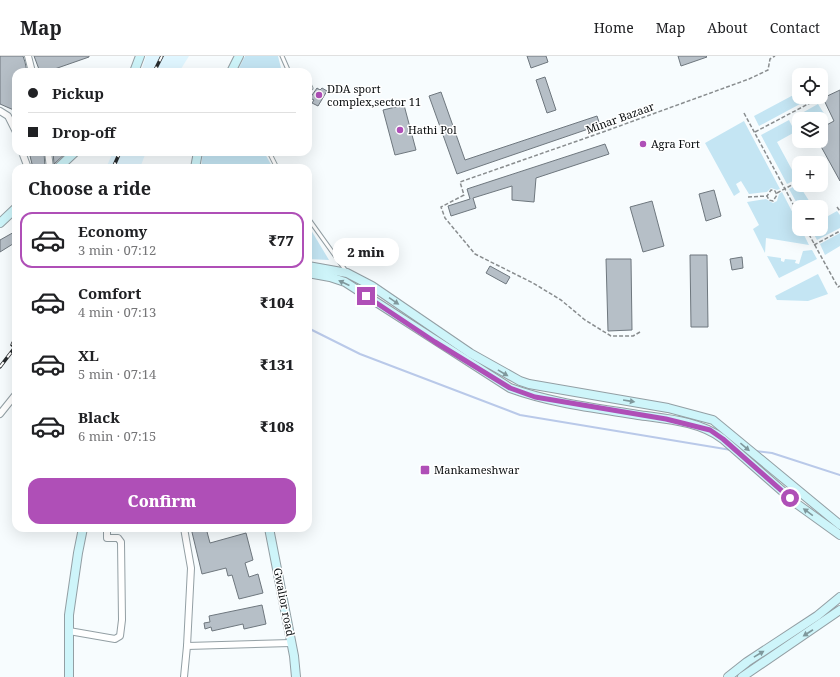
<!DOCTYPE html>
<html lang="en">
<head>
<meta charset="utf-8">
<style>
	body { margin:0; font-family:"Noto Serif",serif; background:#f2f2f2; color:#202124; height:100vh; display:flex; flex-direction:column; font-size:15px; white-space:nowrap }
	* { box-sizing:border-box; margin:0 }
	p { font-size:13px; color:#757577 }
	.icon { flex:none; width:22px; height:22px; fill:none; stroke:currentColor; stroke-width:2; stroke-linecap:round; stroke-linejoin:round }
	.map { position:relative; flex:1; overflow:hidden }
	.sheet { position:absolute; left:12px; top:108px; width:300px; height:368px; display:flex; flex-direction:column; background:#fff; border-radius:12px; box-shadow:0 4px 16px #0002 }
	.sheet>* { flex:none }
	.top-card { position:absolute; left:12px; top:12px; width:300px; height:88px; border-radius:12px; box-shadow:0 4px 16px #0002; display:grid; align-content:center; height:88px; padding:0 16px; background:#fff }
	.tools { position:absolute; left:792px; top:12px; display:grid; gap:8px }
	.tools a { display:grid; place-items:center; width:36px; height:36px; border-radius:8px; background:#fff; box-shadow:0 4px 16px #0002; font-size:20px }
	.end { position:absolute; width:18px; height:18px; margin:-9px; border:5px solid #af4fb7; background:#fff; box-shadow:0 0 0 2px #fff }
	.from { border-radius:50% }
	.bubble { position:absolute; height:28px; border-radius:12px; background:#fff; box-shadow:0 4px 16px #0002; font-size:13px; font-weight:800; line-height:28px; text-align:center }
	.top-card b { display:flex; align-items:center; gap:14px; height:38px; font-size:15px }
	.top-card b+b { border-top:1px solid #e0e0e0 }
	.top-card i { width:10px; height:10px; background:#202124 }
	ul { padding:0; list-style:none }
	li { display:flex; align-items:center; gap:12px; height:56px; margin:0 8px 6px; padding:0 8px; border:2px solid transparent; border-radius:12px }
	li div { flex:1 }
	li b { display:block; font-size:15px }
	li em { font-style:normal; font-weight:800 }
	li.active { border-color:#af4fb7 }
	li>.icon { width:36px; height:36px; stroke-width:1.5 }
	h2 { padding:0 16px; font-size:18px; line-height:48px }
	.primary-button { display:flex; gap:8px; margin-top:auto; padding:8px 16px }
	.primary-button a { flex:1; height:46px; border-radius:12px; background:#af4fb7; color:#fff; font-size:16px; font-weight:800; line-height:46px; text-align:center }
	header { display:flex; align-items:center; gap:24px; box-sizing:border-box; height:56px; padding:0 20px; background:#fff; border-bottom:1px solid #e0e0e0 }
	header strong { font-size:19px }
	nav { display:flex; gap:22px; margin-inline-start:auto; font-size:14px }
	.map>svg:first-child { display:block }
	.built { fill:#e0f6ff }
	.green { fill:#c4e5f3 }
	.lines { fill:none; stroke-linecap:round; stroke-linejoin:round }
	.stream { stroke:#b9c9e9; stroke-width:2 }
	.building { fill:#b6bfc7; stroke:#6e777e }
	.lane-casing { stroke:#939fa4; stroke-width:5 }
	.street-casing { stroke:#939fa4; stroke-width:8 }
	.secondary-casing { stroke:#939fa4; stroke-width:10 }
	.path { stroke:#898d8f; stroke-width:1.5; stroke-dasharray:4 2; stroke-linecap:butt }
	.lane { stroke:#fff; stroke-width:3 }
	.street { stroke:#fff; stroke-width:6 }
	.secondary { stroke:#cef5fa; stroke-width:8 }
	.rail-casing { stroke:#272b2d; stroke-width:3.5 }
	.rail { stroke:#fff; stroke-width:2; stroke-dasharray:6; stroke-linecap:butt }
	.oneway { fill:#7f989c }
	.route { stroke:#af4fb7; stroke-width:5 }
	.poi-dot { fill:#af4fb7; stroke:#fff; stroke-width:1.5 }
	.labels { text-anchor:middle; stroke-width:3; stroke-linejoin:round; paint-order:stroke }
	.poi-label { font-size:11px; fill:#080c0e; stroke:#fff; text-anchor:start }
	.street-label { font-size:11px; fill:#080c0e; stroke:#fff }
</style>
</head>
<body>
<header>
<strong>Map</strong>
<nav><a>Home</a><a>Map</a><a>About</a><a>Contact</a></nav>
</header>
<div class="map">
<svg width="840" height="621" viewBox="0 0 840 621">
	<rect width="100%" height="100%" fill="#f7fcfe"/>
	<g class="built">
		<polygon points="146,0 189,0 179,16 141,16"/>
		<polygon points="113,96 146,96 140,112 106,112"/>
	</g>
	<g class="green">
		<polygon points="245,0 278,0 282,16 237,16"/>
		<polygon points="799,36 799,41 813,41 759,70 754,60"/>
		<polygon points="818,48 825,59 819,63 799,63 799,73 793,62"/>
		<polygon points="789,64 795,76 777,86 797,123 787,128 761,79"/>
		<polygon points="744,65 780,133 777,134 771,132 767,136 749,138 741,125 736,128 740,136 734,140 705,87"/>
		<polygon points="203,96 264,96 273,112 201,112"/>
		<polygon points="799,128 799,129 813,151 799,151 789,133"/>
		<polygon points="782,136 799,169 799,173 801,173 809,189 766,182 765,197 753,173 759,169 747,146 766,143 773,147 777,145 779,138"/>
		<polygon points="837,155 840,159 840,172 817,184 811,173 821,173 821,164"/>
		<polygon points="308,169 329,204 308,203"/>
		<polygon points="840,177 840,190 825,199 820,188"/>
		<polygon points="812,194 817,203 779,222 767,200 781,202 781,205 784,206 785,203 796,204 795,207 799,208 803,195"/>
		<polygon points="818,218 828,238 808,245 777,244 775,240"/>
	</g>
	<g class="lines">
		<g class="stream">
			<polyline points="308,272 360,298 520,359 731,394"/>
			<polyline points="755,395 772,397 840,419"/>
		</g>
	</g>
	<g class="building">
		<polygon points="0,0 23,0 25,6 27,16 16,16 16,55 0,48"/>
		<polygon points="34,0 89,0 89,1 46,16 40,16"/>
		<polygon points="527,0 546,0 548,6 531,12"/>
		<polygon points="678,0 706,0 707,1 681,10"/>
		<polygon points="545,21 556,54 547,57 536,24"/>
		<polygon points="317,32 320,34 322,32 327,35 318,50 312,47 314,44 310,42"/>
		<polygon points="840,34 840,125 818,85 821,85 821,72 834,65 823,42"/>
		<polygon points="441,36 465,104 597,60 600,69 457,118 429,40"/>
		<polygon points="404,49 416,94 395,99 383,54"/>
		<polygon points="605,88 609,98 536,122 534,146 512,144 512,130 473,142 476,152 451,160 448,150 470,143 467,133"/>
		<polygon points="29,96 44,96 45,112 33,112"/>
		<polygon points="53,96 67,96 54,108"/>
		<polygon points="714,134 721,160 706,165 699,138"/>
		<polygon points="652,145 664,190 643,196 630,151"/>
		<polygon points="16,175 16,186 0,196 0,184"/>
		<polygon points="690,199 707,199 708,271 691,271"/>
		<polygon points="742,201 743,212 732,214 730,203"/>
		<polygon points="606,203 631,203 632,274 608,275"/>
		<polygon points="490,210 510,221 506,228 486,217"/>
		<polygon points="191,472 206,472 210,487 246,477 253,504 245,507 249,521 258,518 263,537 239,543 232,519 228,520 226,512 202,518"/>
		<polygon points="262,549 266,568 244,573 243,568 212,575 211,571 205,573 204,567 210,566 209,560"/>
	</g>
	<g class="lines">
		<defs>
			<g id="lane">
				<polyline points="282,0 289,16"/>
				<polyline points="308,26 311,32"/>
				<polyline points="269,96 277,112"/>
				<polyline points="308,162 346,215"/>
			</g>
			<g id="street">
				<polyline points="28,0 32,16"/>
				<polyline points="0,55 8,60 16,76"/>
				<polyline points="22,96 28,112"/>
				<polyline points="48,96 50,112"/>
				<polyline points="0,358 16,338"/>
				<polyline points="184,472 191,512 187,590"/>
				<polyline points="69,575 115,583 120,580 122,564 121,486 118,482 107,482 107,472"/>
				<polyline points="184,621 187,590 291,587"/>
			</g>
			<g id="secondary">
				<polyline points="134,16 140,0"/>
				<polyline points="231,16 239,0"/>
				<polyline points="58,112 75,96"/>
				<polyline points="195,112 198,96"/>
				<polyline points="0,167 16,152"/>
				<polyline points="308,210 347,217 372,230 470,297 520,325 529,328 668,352 713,364 840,469"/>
				<path d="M308 217 330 221 345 226 510 332C551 347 595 352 638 359 666 363 700 365 723 383L797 448 840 479"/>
				<polyline points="269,472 294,600 296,621"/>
				<polyline points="69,621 69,559 78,497 83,472"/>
				<polyline points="728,621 747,606 817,560 840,541"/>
				<polyline points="742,621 840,554"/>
			</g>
		</defs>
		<use href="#lane" class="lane-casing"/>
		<use href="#street" class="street-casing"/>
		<use href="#secondary" class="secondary-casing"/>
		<g class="path">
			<polyline points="744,57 799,159"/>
			<polyline points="755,76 810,47"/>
			<polyline points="777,137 799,125"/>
			<polyline points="748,141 767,140 769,144 773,145 777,139 775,135 771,134 767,140"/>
			<polyline points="837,151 840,155"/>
			<polyline points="806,173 838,231 840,230"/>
			<polyline points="814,189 840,175"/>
			<polyline points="640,276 633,280 611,280 585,264 561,244 533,227 475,198 445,162 441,151 464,139 460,126 603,76 749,23 768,14 770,3 775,0"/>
		</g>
		<use href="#lane" class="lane"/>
		<use href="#street" class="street"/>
		<use href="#secondary" class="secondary"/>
		<defs>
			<g id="rail">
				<polyline points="154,16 162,0"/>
				<polyline points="113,112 120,96"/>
				<polyline points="12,289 16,281"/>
				<polyline points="0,311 16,290"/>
			</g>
		</defs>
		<use href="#rail" class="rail-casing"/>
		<use href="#rail" class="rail"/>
	</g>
	<defs><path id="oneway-solid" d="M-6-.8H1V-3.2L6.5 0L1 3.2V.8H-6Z"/></defs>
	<g class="oneway">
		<use href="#oneway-solid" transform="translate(344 227) rotate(-155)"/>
		<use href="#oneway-solid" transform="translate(394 245) rotate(34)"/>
		<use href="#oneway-solid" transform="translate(503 317) rotate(31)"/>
		<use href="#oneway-solid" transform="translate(629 345) rotate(9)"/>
		<use href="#oneway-solid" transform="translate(745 391) rotate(40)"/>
		<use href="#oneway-solid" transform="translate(808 456) rotate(-144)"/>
		<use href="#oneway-solid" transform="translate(808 577) rotate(147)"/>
		<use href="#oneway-solid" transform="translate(759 598) rotate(-31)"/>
	</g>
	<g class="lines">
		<polyline class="route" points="366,240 435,286 510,332 535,341 666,363 710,374 723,383 790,442"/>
	</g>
	<g class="poi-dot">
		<circle cx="319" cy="39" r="4"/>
		<circle cx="400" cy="74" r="4"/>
		<circle cx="643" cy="88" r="4"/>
		<rect x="420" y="409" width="10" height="10" rx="2"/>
	</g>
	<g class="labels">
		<g class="poi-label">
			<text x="327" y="37">DDA sport<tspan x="327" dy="13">complex,sector 11</tspan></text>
			<text x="408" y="78">Hathi Pol</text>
			<text x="651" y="92">Agra Fort</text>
			<text x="434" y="418">Mankameshwar</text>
		</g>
		<g class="street-label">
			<text transform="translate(620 62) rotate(-20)" y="4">Minar Bazaar</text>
			<text transform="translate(284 546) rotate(79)" y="4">Gwalior road</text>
		</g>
	</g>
</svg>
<div class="tools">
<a><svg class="icon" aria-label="locate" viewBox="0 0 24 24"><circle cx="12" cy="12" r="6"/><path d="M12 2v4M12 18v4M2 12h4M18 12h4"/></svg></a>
<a><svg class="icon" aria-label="layers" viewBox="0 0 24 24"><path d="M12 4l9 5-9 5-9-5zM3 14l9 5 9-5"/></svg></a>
<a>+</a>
<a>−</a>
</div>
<i class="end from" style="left:790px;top:442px"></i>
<i class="end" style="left:366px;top:240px"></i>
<div class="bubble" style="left:333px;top:182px;width:66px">2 min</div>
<div class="top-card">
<b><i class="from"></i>Pickup</b>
<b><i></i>Drop-off</b>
</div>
<section class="sheet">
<h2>Choose a ride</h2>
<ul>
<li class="active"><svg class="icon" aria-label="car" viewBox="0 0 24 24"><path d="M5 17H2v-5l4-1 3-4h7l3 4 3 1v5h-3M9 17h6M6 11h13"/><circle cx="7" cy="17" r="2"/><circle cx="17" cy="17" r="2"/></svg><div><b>Economy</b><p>3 min · 07:12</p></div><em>₹77</em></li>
<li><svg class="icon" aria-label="car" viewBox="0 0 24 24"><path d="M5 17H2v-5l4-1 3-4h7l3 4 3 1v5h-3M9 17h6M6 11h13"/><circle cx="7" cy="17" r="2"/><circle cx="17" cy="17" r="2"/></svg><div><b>Comfort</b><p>4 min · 07:13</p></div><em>₹104</em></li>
<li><svg class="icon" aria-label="car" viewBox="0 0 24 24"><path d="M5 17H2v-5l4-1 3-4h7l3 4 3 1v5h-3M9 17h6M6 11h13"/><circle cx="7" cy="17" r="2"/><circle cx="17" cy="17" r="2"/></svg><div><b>XL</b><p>5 min · 07:14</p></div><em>₹131</em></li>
<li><svg class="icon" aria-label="car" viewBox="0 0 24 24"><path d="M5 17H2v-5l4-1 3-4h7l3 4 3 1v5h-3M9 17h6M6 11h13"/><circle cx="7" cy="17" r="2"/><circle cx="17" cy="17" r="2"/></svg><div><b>Black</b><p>6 min · 07:15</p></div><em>₹108</em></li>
</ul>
<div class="primary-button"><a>Confirm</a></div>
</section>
</div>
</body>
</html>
